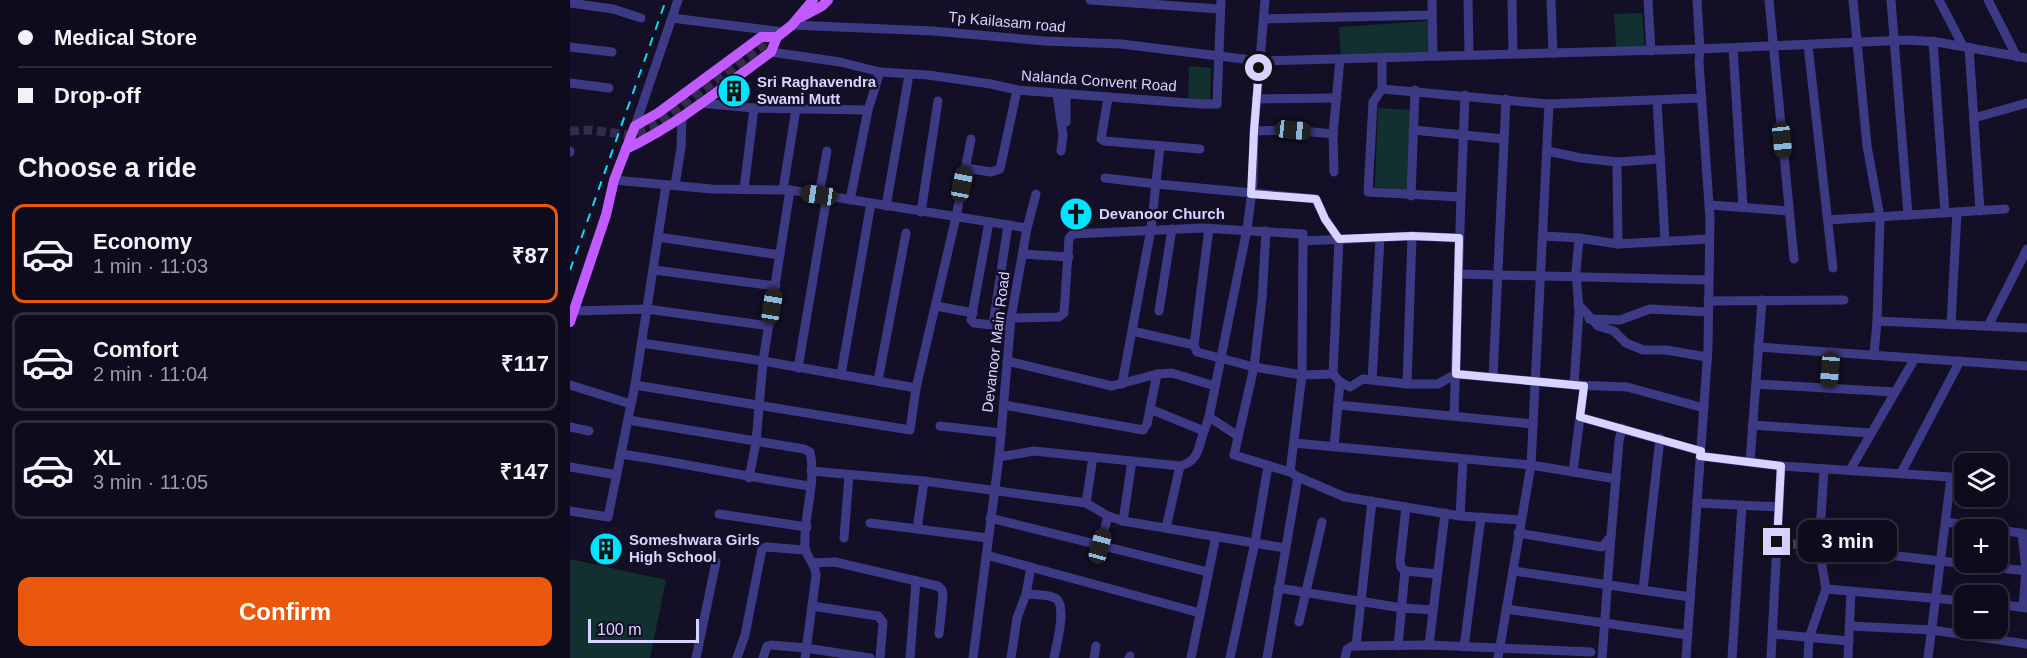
<!DOCTYPE html>
<html lang="en">
<head>
<meta charset="utf-8">
<style>
	body { margin:0; font-family:Arial,sans-serif; background:#1c1929; color:#f1f3f6; height:100vh; display:flex; flex-direction:column; font-size:22px; white-space:nowrap }
	* { box-sizing:border-box; margin:0 }
	p { font-size:20px; color:#9b9ba3 }
	.icon { flex:none; width:33px; height:33px; fill:none; stroke:currentColor; stroke-width:2; stroke-linecap:round; stroke-linejoin:round }
	.map { position:relative; flex:1; overflow:hidden }
	.details { display:flex; flex-direction:column; background:#0e0b1c; width:570px }
	.details>* { flex:none }
	.banner { display:grid; align-content:center; height:132px; padding:0 18px; background:#0e0b1c }
	.tools { position:absolute; left:1384px; top:453px; display:grid; gap:12px }
	.tools a { display:grid; place-items:center; width:54px; height:54px; border-radius:12px; background:#0e0b1c; box-shadow:0 6px 24px #0002,0 0 0 2px #2e2b3b; font-size:30px }
	.scale { position:absolute; left:18px; bottom:15px; width:111px; box-sizing:border-box; padding-left:6px; border:3px solid #d9d4ff; border-top:0; font-size:16px; line-height:21px; white-space:nowrap; color:#d9d4ff; -webkit-text-stroke:4px #130f26; paint-order:stroke }
	.end { position:absolute; width:27px; height:27px; margin:-14px; border:8px solid #d9d4ff; background:#111; box-shadow:0 0 0 3px #111 }
	.from { border-radius:50% }
	.bubble { position:absolute; height:42px; border-radius:12px; background:#0e0b1c; box-shadow:0 6px 24px #0002,0 0 0 2px #2e2b3b; font-size:20px; font-weight:700; line-height:42px; text-align:center }
	.car { position:absolute; width:18px; height:36px; margin:-18px -9px; border-radius:8px; box-shadow:0 0 4px 2px #0007; background:linear-gradient(#222 24%,#8ab4d8 0 40%,#222 0 76%,#8ab4d8 0 86%,#222 0) }
	.banner b { display:flex; align-items:center; gap:21px; height:57px; font-size:22px }
	.banner b+b { border-top:2px solid #2e2b3b }
	.banner i { width:15px; height:15px; background:#f1f3f6 }
	ul { padding:0; list-style:none }
	li { display:flex; align-items:center; gap:18px; height:99px; margin:0 12px 9px; padding:0 6px; border:3px solid #2e2b3b; border-radius:12px }
	li div { flex:1 }
	li b { display:block; font-size:22px }
	li em { font-style:normal; font-weight:700 }
	li.on { border-color:#ea580c }
	li>.icon { width:54px; height:54px; stroke-width:1.5 }
	h2 { padding:0 18px; font-size:27px; line-height:72px }
	.cta { display:flex; gap:12px; margin-top:auto; padding:12px 18px }
	.cta a { flex:1; height:69px; border-radius:12px; background:#ea580c; color:#fff; font-size:24px; font-weight:700; line-height:69px; text-align:center }
	main { display:flex; flex:1; min-height:0 }
	.map>svg:first-child { display:block }
	.green { fill:#12302f }
	.lines { fill:none; stroke-linecap:round; stroke-linejoin:round }
	.minor-tunnel { stroke:#312d47; stroke-width:9; stroke-dasharray:9 4.5; stroke-linecap:butt }
	.minor { stroke:#3d3a85; stroke-width:9 }
	.major { stroke:#c25bff; stroke-width:10 }
	.rail { stroke:#00e5ff; stroke-width:2; stroke-dasharray:9 8; stroke-linecap:butt }
	.route { stroke:#d9d4ff; stroke-width:8 }
	.labels { text-anchor:middle; stroke-width:5; stroke-linejoin:round; paint-order:stroke }
	.street-label { font-size:15px; fill:#d9d4ff; stroke:#130f26 }
	.poi-label { font-size:15px; font-weight:bold; fill:#d9d4ff; stroke:#130f26; text-anchor:start }
</style>
</head>
<body>
<main>
<section class="details">
<div class="banner">
<b><i class="from"></i>Medical Store</b>
<b><i></i>Drop-off</b>
</div>
<h2>Choose a ride</h2>
<ul>
<li class="on"><svg class="icon" aria-label="car" viewBox="0 0 24 24"><path d="M5 17H2v-5l4-1 3-4h7l3 4 3 1v5h-3M9 17h6M6 11h13"/><circle cx="7" cy="17" r="2"/><circle cx="17" cy="17" r="2"/></svg><div><b>Economy</b><p>1 min · 11:03</p></div><em>₹87</em></li>
<li><svg class="icon" aria-label="car" viewBox="0 0 24 24"><path d="M5 17H2v-5l4-1 3-4h7l3 4 3 1v5h-3M9 17h6M6 11h13"/><circle cx="7" cy="17" r="2"/><circle cx="17" cy="17" r="2"/></svg><div><b>Comfort</b><p>2 min · 11:04</p></div><em>₹117</em></li>
<li><svg class="icon" aria-label="car" viewBox="0 0 24 24"><path d="M5 17H2v-5l4-1 3-4h7l3 4 3 1v5h-3M9 17h6M6 11h13"/><circle cx="7" cy="17" r="2"/><circle cx="17" cy="17" r="2"/></svg><div><b>XL</b><p>3 min · 11:05</p></div><em>₹147</em></li>
</ul>
<div class="cta"><a>Confirm</a></div>
</section>
<div class="map">
<svg width="1457" height="658" viewBox="0 0 1457 658">
	<rect width="100%" height="100%" fill="#130f26"/>
	<g class="green">
		<polygon points="1072,13 1075,47 1046,47 1044,14"/>
		<polygon points="860,21 862,53 771,59 769,27"/>
		<polygon points="619,66 641,68 640,102 618,100"/>
		<polygon points="808,108 842,110 837,190 805,187"/>
		<polygon points="0,559 96,580 80,658 0,658"/>
	</g>
	<g class="lines">
		<polyline class="minor-tunnel" points="0,131 22,130 58,135 81,128 195,44"/>
		<g class="minor">
			<polyline points="520,0 650,9"/>
			<polyline points="862,0 863,56"/>
			<polyline points="898,0 899,55"/>
			<polyline points="942,0 943,54"/>
			<polyline points="981,0 983,53"/>
			<polyline points="1078,0 1081,51"/>
			<polyline points="1199,0 1224,259"/>
			<polyline points="1283,0 1297,146 1310,217 1307,321 1304,355"/>
			<polyline points="1321,0 1338,215"/>
			<polyline points="1369,0 1393,46"/>
			<polyline points="1418,0 1447,57"/>
			<polyline points="0,3 43,9 71,18"/>
			<polyline points="102,18 213,32"/>
			<polyline points="694,19 862,15"/>
			<polyline points="222,25 363,31 475,41 551,44 690,61 1130,49 1127,0"/>
			<polyline points="1363,41 1375,213"/>
			<polyline points="1238,45 1263,268"/>
			<polyline points="0,47 42,52"/>
			<polyline points="1399,47 1410,211"/>
			<polyline points="1163,48 1173,207"/>
			<polyline points="201,52 270,62 310,72 358,75 421,84 447,90 631,104 647,104 651,0"/>
			<polyline points="812,58 812,89 803,102 798,192 891,197 884,416"/>
			<polyline points="0,83 39,88"/>
			<polyline points="812,89 979,104 1132,98"/>
			<polyline points="487,94 493,135 491,151"/>
			<polyline points="538,98 531,139 534,141 630,149"/>
			<polyline points="686,99 767,98"/>
			<polyline points="1087,100 1095,241"/>
			<polyline points="130,103 184,108 174,189"/>
			<polyline points="184,108 298,110"/>
			<polyline points="1404,118 1457,103"/>
			<polyline points="496,122 496,95"/>
			<polyline points="65,126 108,0"/>
			<polyline points="843,130 934,139"/>
			<polyline points="684,131 723,130 763,134"/>
			<polyline points="977,151 1011,158 1047,162 1090,159"/>
			<polyline points="0,152 0,151"/>
			<polyline points="1047,162 1048,244"/>
			<polyline points="395,168 421,172 430,169 447,90"/>
			<polyline points="764,172 763,134 770,59"/>
			<polyline points="535,178 586,184 746,199 755,219 769,239 763,374 770,382 780,387 793,379 837,384 868,384 886,374 1004,385 1057,387 1134,408"/>
			<polyline points="44,180 142,189 220,190 457,228"/>
			<polyline points="105,185 111,148 112,118"/>
			<polyline points="213,190 226,109"/>
			<polyline points="249,195 257,151"/>
			<polyline points="841,196 845,90"/>
			<polyline points="891,197 895,95"/>
			<polyline points="280,200 298,110 310,72"/>
			<polyline points="1139,205 1219,211"/>
			<polyline points="316,206 339,75"/>
			<polyline points="351,212 368,101"/>
			<polyline points="1258,220 1435,209"/>
			<polyline points="419,222 401,320 404,323 423,325"/>
			<polyline points="438,225 423,325 440,326"/>
			<polyline points="639,228 624,345 627,352 684,367 664,455 720,472 728,477 697,658"/>
			<polyline points="696,231 692,299 684,367 732,375 763,374"/>
			<polyline points="973,236 1009,238 1048,244 1139,239"/>
			<polyline points="88,237 210,255"/>
			<polyline points="733,241 842,236"/>
			<polyline points="453,254 499,257"/>
			<polyline points="84,270 206,286"/>
			<polyline points="888,274 1138,280"/>
			<polyline points="1138,301 1274,300"/>
			<polyline points="1008,304 1028,326 1044,331 1056,343 1073,350 1096,350 1137,357"/>
			<polyline points="366,306 403,313"/>
			<polyline points="4,311 77,309 199,326"/>
			<polyline points="589,311 602,229"/>
			<polyline points="441,318 489,317 494,313 499,238 503,234 632,228 733,234 732,375 720,472"/>
			<polyline points="1019,319 1050,320 1080,309 1138,312"/>
			<polyline points="1307,321 1457,328"/>
			<polyline points="1381,324 1387,212"/>
			<polyline points="1418,326 1457,249"/>
			<polyline points="562,331 624,345"/>
			<polyline points="72,343 193,361 346,388"/>
			<polyline points="1188,347 1457,366"/>
			<polyline points="228,368 257,196"/>
			<polyline points="587,374 602,373 645,386"/>
			<polyline points="271,375 301,203"/>
			<polyline points="923,377 936,99"/>
			<polyline points="802,380 810,238"/>
			<polyline points="308,381 336,233"/>
			<polyline points="552,384 581,229 590,146"/>
			<polyline points="837,384 842,236 889,238"/>
			<polyline points="1186,384 1325,392"/>
			<polyline points="0,385 61,404"/>
			<polyline points="65,385 340,430 346,388 386,217 401,139"/>
			<polyline points="1004,385 1009,310 1006,272 1009,238"/>
			<polyline points="1258,388 1262,352"/>
			<polyline points="434,405 573,430 577,424 587,374 542,386 437,361"/>
			<polyline points="768,405 963,424"/>
			<polyline points="580,409 634,431 639,417 677,229 683,184 684,131 695,0"/>
			<polyline points="639,417 668,436"/>
			<polyline points="1010,417 1130,451"/>
			<path d="M58 420 234 449 240 452C247 482 233 516 235 546 235 557 246 563 246 576L235 658"/>
			<polyline points="1182,425 1301,433"/>
			<polyline points="370,426 431,433"/>
			<polyline points="0,427 19,431"/>
			<polyline points="724,443 961,465 1046,479"/>
			<polyline points="764,447 770,382"/>
			<path d="M51 454C114 463 176 477 240 486"/>
			<polyline points="1130,456 1211,466 1381,477 1358,658"/>
			<path d="M429 457 464 451 610 466C629 461 628 448 634 431"/>
			<polyline points="1180,462 1192,300"/>
			<polyline points="0,467 47,475"/>
			<polyline points="1280,470 1345,358"/>
			<polyline points="241,471 354,481 516,503 538,516 553,521 715,548"/>
			<polyline points="1003,472 1014,386"/>
			<polyline points="1331,473 1390,361"/>
			<polyline points="728,477 775,497 890,516 951,520"/>
			<polyline points="179,478 186,442 193,361 220,190"/>
			<polyline points="516,503 523,457"/>
			<polyline points="1127,503 1209,507"/>
			<polyline points="0,511 38,517 65,385 96,185"/>
			<polyline points="149,514 237,527"/>
			<polyline points="890,516 893,459"/>
			<polyline points="420,518 638,572"/>
			<polyline points="553,521 562,461"/>
			<polyline points="1376,522 1457,534"/>
			<polyline points="300,523 418,538"/>
			<polyline points="596,528 610,466"/>
			<polyline points="347,529 354,481"/>
			<polyline points="948,533 1032,547 1041,536 1049,441 1052,428"/>
			<polyline points="1452,533 1456,570 1453,607"/>
			<polyline points="274,538 279,475"/>
			<polyline points="1207,542 1457,571"/>
			<polyline points="530,546 538,516"/>
			<polyline points="416,555 630,613"/>
			<polyline points="243,563 265,562 368,586 372,590 373,596 369,634"/>
			<polyline points="835,571 867,574"/>
			<polyline points="944,571 1120,597"/>
			<polyline points="708,588 832,608 863,610"/>
			<polyline points="1256,589 1395,601"/>
			<polyline points="1073,590 1090,438"/>
			<path d="M456 594C464 595 477 594 485 598 498 605 486 646 484 658"/>
			<polyline points="1428,604 1457,608"/>
			<polyline points="242,606 308,616 313,622 310,658"/>
			<polyline points="936,609 1118,635"/>
			<polyline points="729,622 752,522"/>
			<polyline points="1280,626 1362,630 1457,644"/>
			<polyline points="1203,634 1279,641"/>
			<polyline points="859,645 875,513"/>
			<polyline points="786,646 802,501"/>
			<polyline points="828,646 835,571 831,567 830,561 836,507"/>
			<polyline points="894,647 911,517"/>
			<polyline points="126,658 146,562"/>
			<polyline points="167,658 175,635 192,549 196,547 235,550"/>
			<polyline points="193,658 197,646 201,645 236,648 300,658"/>
			<polyline points="340,658 346,581"/>
			<polyline points="403,658 429,457 441,318 457,228 466,194"/>
			<polyline points="441,658 447,618 456,594 461,567"/>
			<polyline points="524,658 526,646"/>
			<polyline points="559,658 560,656"/>
			<polyline points="621,658 646,536"/>
			<polyline points="660,658 685,542 698,466"/>
			<polyline points="775,658 777,649 782,646 859,645 1021,652"/>
			<polyline points="928,658 961,465 979,104"/>
			<polyline points="1032,658 1041,536"/>
			<polyline points="1116,658 1138,348 1140,219 1129,62 1130,49 1338,40 1367,42 1457,58"/>
			<polyline points="1162,658 1172,505"/>
			<polyline points="1201,658 1211,466"/>
			<polyline points="1238,658 1239,638 1256,589 1249,548 1254,469"/>
			<polyline points="1278,658 1281,591"/>
		</g>
		<g class="major">
			<polyline points="231,17 252,6 258,0"/>
			<path d="M56 149C109 124 154 86 201 52L207 37 222 25 243 0"/>
			<polyline points="0,322 36,215 44,180 65,126 88,113 191,37 207,37"/>
		</g>
		<polyline class="rail" points="0,270 96,0"/>
	</g>
	<g class="lines">
		<polyline class="route" points="689,68 684,131 681,194 746,199 755,219 769,239 842,236 889,238 886,374 1014,386 1010,417 1131,451 1130,456 1211,466 1207,542"/>
	</g>
	<defs>
		<symbol id="building-disc" viewBox="-11 -11 22 22"><circle r="9.5" fill="#00e5ff" stroke="#130f26"/><path d="M-4-6H4V6H1V3H-1V6H-4ZM-2.5-4.3h1.7v1.8h-1.7ZM.8-4.3h1.7v1.8H.8ZM-2.5-1h1.7V.8h-1.7ZM.8-1h1.7V.8H.8Z" fill="#111"/></symbol>
		<symbol id="church-disc" viewBox="-11 -11 22 22"><circle r="9.5" fill="#00e5ff" stroke="#130f26"/><path d="M-1.2-6h2.4v3.5h3.3v2.4h-3.3V6h-2.4V-.1h-3.3v-2.4h3.3Z" fill="#111"/></symbol>
	</defs>
	<g fill-rule="evenodd">
		<use href="#building-disc" x="145" y="72" width="38" height="38"/>
		<use href="#church-disc" x="487" y="195" width="38" height="38"/>
		<use href="#building-disc" x="17" y="530" width="38" height="38"/>
	</g>
	<g class="labels">
		<g class="street-label">
			<text transform="translate(437 22) rotate(5)" y="5">Tp Kailasam road</text>
			<text transform="translate(529 81) rotate(4)" y="5">Nalanda Convent Road</text>
			<text transform="translate(426 342) rotate(-83)" y="5">Devanoor Main Road</text>
		</g>
		<g class="poi-label">
			<text x="187" y="87">Sri Raghavendra<tspan x="187" dy="17">Swami Mutt</tspan></text>
			<text x="529" y="219">Devanoor Church</text>
			<text x="59" y="545">Someshwara Girls<tspan x="59" dy="17">High School</tspan></text>
		</g>
	</g>
</svg>
<div class="tools">
<a><svg class="icon" aria-label="layers" viewBox="0 0 24 24"><path d="M12 4l9 5-9 5-9-5zM3 14l9 5 9-5"/></svg></a>
<a>+</a>
<a>−</a>
</div>
<div class="scale">100 m</div>
<i class="end from" style="left:689px;top:68px"></i>
<i class="end" style="left:1207px;top:542px"></i>
<div class="bubble" style="left:1228px;top:520px;width:99px">3 min</div>
<i class="car" style="left:723px;top:130px;rotate:96deg"></i>
<i class="car" style="left:1212px;top:140px;rotate:174deg"></i>
<i class="car" style="left:392px;top:184px;rotate:11deg"></i>
<i class="car" style="left:249px;top:195px;rotate:278deg"></i>
<i class="car" style="left:202px;top:306px;rotate:9deg"></i>
<i class="car" style="left:1260px;top:370px;rotate:185deg"></i>
<i class="car" style="left:530px;top:546px;rotate:15deg"></i>
</div>
</main>
</body>
</html>
